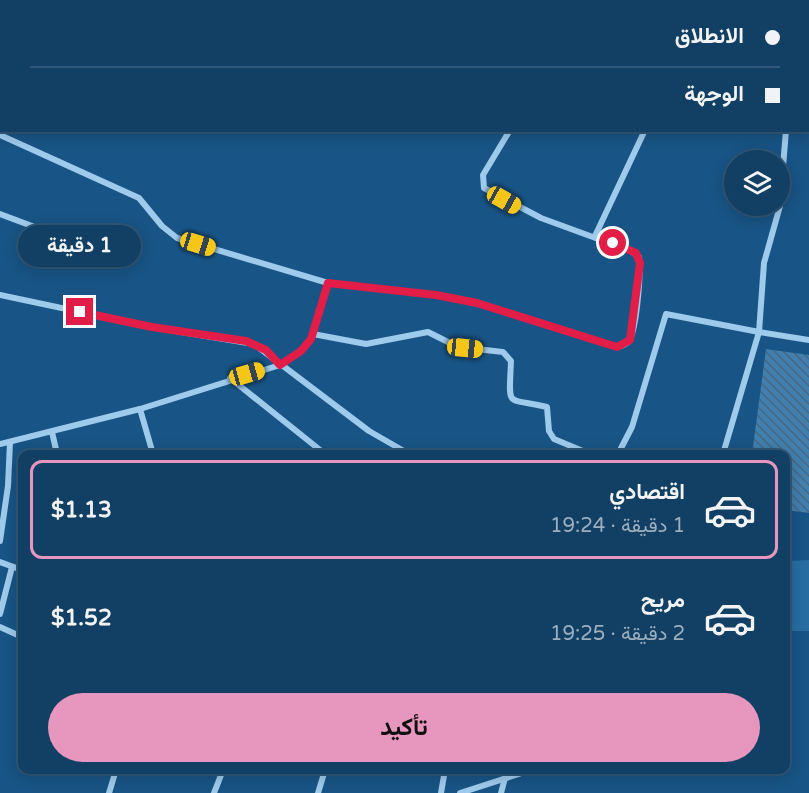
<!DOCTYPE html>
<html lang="ar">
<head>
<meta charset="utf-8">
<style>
	body { margin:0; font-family:"Varela Round",Vazirmatn,sans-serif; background:#1b466a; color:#f1f3f6; direction:rtl; height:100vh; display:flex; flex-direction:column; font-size:22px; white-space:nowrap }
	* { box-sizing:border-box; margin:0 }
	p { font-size:20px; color:#9cafbf }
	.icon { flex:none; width:33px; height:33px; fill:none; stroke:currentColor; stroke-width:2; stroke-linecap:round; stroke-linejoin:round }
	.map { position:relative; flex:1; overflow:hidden; direction:ltr }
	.sheet { position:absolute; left:18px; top:450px; width:772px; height:324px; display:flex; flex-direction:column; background:#123f64; border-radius:12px; box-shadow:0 3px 15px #0003,0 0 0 2px #315878; direction:rtl }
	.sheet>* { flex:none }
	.guide { position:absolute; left:0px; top:0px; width:810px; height:132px; box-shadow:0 3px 15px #0003,0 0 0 2px #315878; direction:rtl; display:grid; align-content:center; height:132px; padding:0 30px; background:#123f64 }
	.fabs { position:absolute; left:724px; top:150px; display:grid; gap:12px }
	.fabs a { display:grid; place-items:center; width:66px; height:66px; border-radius:50%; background:#123f64; box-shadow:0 3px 15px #0003,0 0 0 2px #315878; font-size:30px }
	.end { position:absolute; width:27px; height:27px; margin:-14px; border:8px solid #e11d48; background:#fff; box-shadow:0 0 0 3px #fff }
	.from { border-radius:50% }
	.bubble { position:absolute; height:42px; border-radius:21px; background:#123f64; box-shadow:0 3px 15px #0003,0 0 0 2px #315878; font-size:20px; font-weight:700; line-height:42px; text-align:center; direction:rtl }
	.car { position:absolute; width:18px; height:36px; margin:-18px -9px; border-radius:8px; box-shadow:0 0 4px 2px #0007; background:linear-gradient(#f5c518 24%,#345 0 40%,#f5c518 0 76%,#345 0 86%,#f5c518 0) }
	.guide b { display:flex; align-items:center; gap:21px; height:57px; font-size:22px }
	.guide b+b { border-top:2px solid #315878 }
	.guide i { width:15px; height:15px; background:#f1f3f6 }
	ul { padding:10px 0 0; list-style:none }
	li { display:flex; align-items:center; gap:18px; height:99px; margin:0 12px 9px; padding:0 18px; border:3px solid transparent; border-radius:12px }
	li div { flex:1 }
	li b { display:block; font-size:22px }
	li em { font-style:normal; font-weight:700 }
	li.current { border-color:#e797bd }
	li>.icon { width:54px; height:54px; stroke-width:1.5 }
	.primary-button { display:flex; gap:12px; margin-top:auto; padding:12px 30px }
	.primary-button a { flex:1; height:69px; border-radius:36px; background:#e797bd; color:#111; font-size:24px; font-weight:700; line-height:69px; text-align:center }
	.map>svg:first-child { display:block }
	.garden { fill:#276da2 }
	.building { fill:url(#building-back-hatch) }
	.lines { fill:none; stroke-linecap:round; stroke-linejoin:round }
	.minor { stroke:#9ecaec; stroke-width:6 }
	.route { stroke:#e11d48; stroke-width:8 }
</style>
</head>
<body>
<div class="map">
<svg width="809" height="793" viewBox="0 0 809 793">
	<defs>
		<pattern id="building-back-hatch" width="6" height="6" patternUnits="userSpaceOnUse" patternTransform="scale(1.5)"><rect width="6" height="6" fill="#417fae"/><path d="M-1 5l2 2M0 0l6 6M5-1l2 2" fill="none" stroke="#466882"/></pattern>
	</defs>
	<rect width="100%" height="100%" fill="#185485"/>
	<polygon class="garden" points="809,560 809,631 789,631 787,561"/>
	<polygon class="building" points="766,349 809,355 809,513 786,510 786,454 752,454"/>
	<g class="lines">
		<g class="minor">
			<polyline points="65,2 65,0"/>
			<polyline points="320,2 321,0"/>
			<polyline points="548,2 548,0"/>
			<polyline points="668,2 668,0"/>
			<polyline points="808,97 809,97"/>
			<polyline points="0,119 2,117"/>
			<polyline points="0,135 139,198 162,226 177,238 328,283"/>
			<polyline points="780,204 786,130"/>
			<polyline points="0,214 72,241"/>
			<polyline points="595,236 645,130"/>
			<polyline points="0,295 151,327 254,344 369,431 409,454"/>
			<path d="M313 334 366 344 428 332 458 347 503 352 511 361C509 410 505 397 547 407L549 431 554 439 590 454"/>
			<polyline points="230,378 325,454"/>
			<polyline points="140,409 153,454"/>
			<polyline points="52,432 57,454"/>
			<path d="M0 444 140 409 280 365 301 351 311 339 328 283 436 295 477 303 617 347C622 346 626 345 629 341 637 328 641 272 639 257L631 251 541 218 484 188 483 175 510 130"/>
			<polyline points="618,454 632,427 666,314 759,332 764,263 780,206"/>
			<polyline points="723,454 759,332 809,340"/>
			<polyline points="0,541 8,486 10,442"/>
			<polyline points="0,562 22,570"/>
			<polyline points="0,614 12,567"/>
			<polyline points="0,627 22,637"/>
			<polyline points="109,793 116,770"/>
			<polyline points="214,793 223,770"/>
			<polyline points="318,793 325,770"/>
			<polyline points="441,793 445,770"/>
			<polyline points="460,793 531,770"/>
			<polyline points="501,793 505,778"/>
		</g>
	</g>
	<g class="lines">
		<polyline class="route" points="80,312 152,327 246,341 266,350 280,365 301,351 311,339 328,283 436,295 477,303 617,347 630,340 640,263 636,253 613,243"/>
	</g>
</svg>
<div class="fabs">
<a><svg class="icon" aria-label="layers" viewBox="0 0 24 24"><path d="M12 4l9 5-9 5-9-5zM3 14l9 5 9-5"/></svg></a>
</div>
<i class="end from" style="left:613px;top:243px"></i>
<i class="end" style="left:80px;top:312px"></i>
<div class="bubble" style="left:18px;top:225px;width:123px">1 دقيقة</div>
<i class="car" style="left:504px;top:200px;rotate:119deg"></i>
<i class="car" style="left:198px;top:244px;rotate:107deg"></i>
<i class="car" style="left:465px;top:348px;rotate:96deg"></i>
<i class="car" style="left:247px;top:374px;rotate:74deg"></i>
<div class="guide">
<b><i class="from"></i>الانطلاق</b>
<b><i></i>الوجهة</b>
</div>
<section class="sheet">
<ul>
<li class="current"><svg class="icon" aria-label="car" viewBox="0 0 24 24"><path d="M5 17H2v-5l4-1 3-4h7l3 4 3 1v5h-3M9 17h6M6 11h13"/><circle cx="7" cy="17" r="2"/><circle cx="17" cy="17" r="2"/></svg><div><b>اقتصادي</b><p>1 دقيقة · 19:24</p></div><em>$1.13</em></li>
<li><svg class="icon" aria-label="car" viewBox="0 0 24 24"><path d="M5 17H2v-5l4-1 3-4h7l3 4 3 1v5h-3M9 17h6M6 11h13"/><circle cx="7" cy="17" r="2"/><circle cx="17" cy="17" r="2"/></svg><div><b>مريح</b><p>2 دقيقة · 19:25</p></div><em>$1.52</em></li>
</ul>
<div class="primary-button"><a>تأكيد</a></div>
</section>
</div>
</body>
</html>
